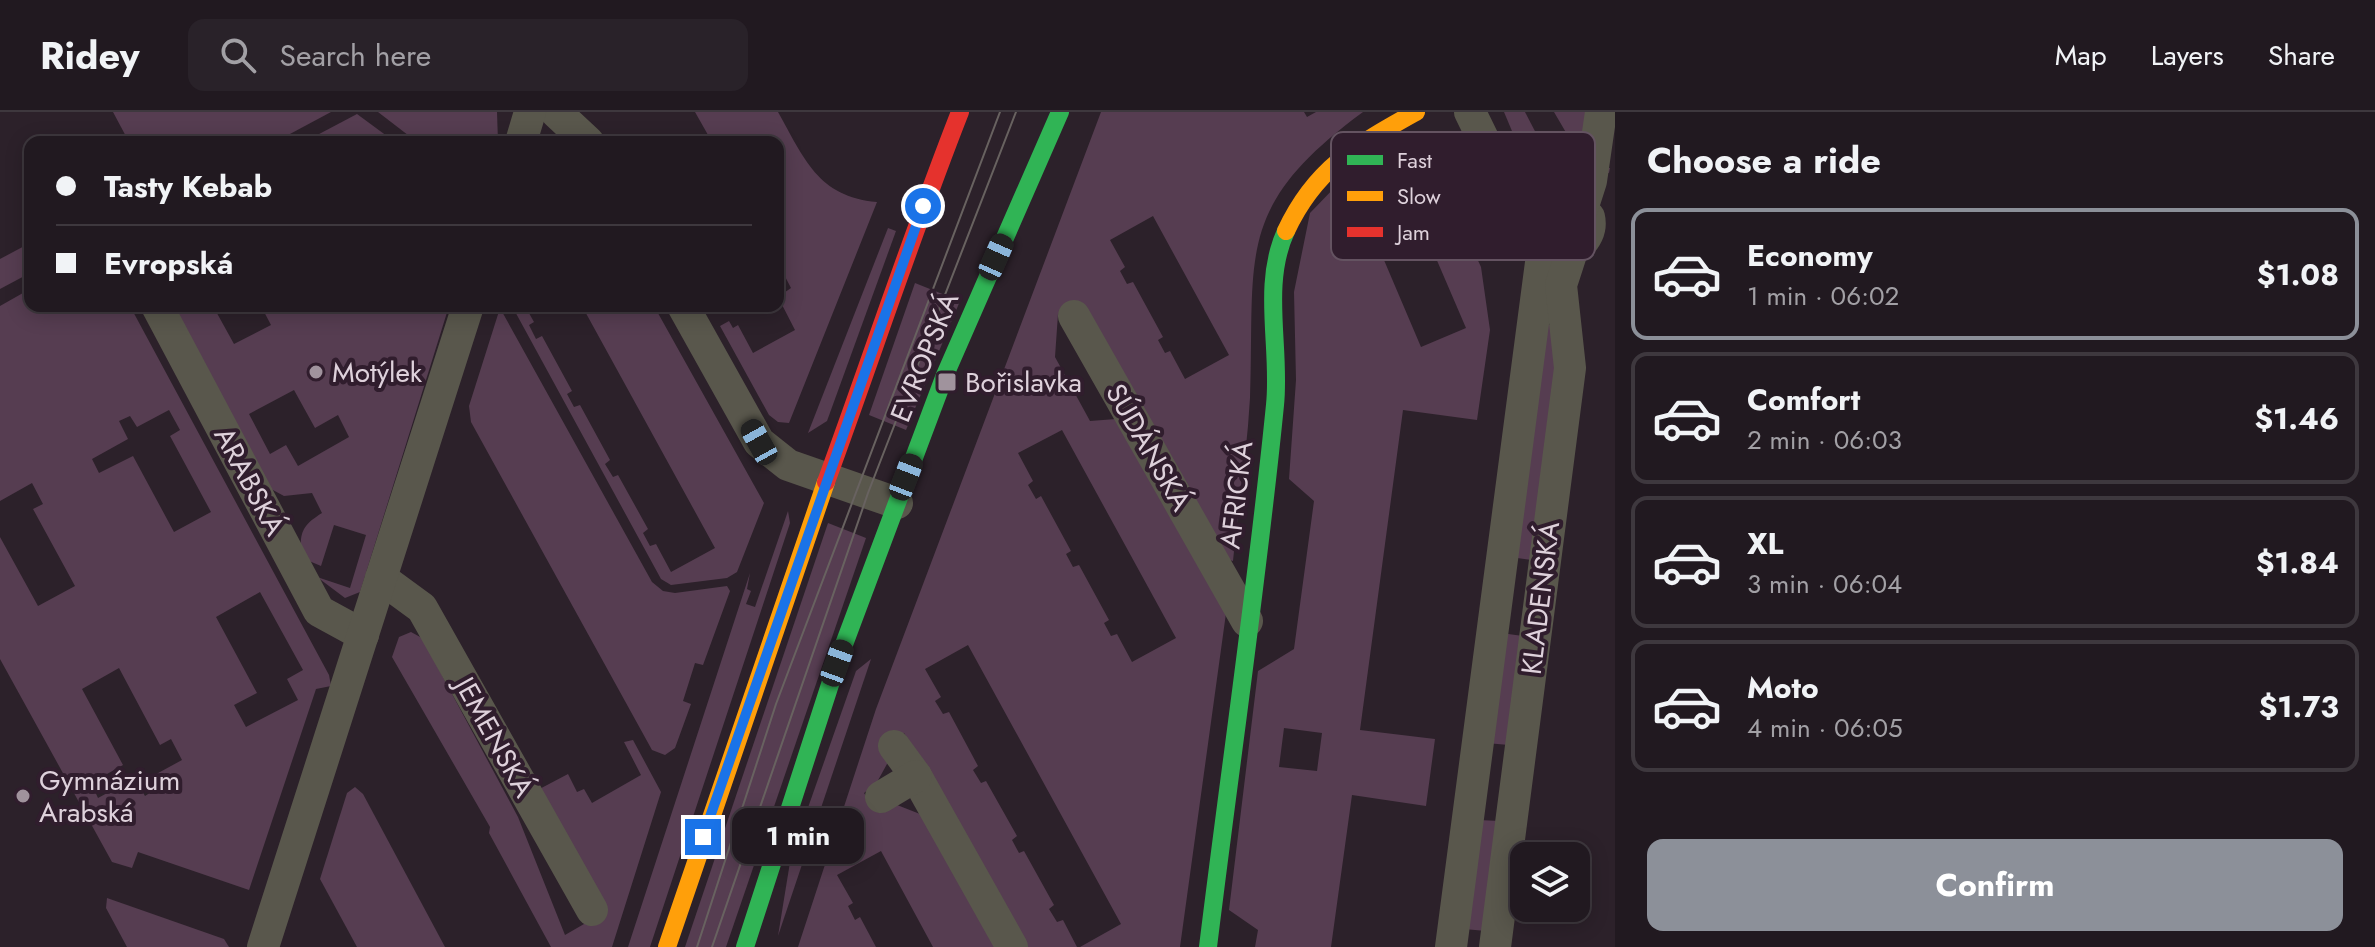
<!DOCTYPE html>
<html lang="en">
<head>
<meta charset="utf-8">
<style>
	body { margin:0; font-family:Jost,sans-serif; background:#292229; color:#f1f3f6; height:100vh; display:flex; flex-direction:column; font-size:30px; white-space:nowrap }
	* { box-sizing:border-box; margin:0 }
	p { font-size:26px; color:#a2a0a5 }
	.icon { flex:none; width:44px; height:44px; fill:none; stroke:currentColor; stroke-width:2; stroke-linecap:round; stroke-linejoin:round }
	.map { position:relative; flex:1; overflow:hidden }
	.panel { display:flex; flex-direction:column; background:#211920; width:760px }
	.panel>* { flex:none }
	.guide { position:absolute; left:24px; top:24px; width:760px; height:176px; border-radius:16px; box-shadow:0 4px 20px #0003,0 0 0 2px #3e383e; display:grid; align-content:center; height:176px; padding:0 32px; background:#211920 }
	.tools { position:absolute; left:1510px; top:730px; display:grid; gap:16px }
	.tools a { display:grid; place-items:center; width:80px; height:80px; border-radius:16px; background:#211920; box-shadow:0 4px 20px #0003,0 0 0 2px #3e383e; font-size:40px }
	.end { position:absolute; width:36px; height:36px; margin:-18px; border:10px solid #1a73e8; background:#fff; box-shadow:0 0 0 4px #fff }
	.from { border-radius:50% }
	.bubble { position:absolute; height:56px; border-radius:16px; background:#211920; box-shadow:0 4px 20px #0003,0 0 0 2px #3e383e; font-size:26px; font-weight:700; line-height:56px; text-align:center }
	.car { position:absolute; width:24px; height:48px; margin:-24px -12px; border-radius:10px; box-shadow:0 0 6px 2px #0007; background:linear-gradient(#222 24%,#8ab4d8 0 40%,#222 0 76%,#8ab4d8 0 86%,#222 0) }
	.guide b { display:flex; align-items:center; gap:28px; height:76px; font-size:30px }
	.guide b+b { border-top:2px solid #3e383e }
	.guide i { width:20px; height:20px; background:#f1f3f6 }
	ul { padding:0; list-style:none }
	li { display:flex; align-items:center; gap:24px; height:132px; margin:0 16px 12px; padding:0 16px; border:4px solid #3e383e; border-radius:16px }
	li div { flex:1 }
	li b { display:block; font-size:30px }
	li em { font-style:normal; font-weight:700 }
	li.on { border-color:#8c9099 }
	li>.icon { width:72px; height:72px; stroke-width:1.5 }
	h2 { padding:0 32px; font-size:36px; line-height:96px }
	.primary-button { display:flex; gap:16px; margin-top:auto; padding:16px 32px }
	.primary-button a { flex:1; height:92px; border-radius:16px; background:#8c9099; color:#fff; font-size:32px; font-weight:700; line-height:92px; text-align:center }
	header { display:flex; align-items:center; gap:48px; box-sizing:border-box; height:112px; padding:0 40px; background:#211920; border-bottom:2px solid #3e383e }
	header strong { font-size:38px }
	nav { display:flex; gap:44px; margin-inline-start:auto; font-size:28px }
	.search { width:560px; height:72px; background:#292229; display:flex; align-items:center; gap:20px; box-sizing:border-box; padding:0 28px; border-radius:16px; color:#a2a0a5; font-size:30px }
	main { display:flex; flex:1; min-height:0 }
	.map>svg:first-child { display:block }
	.green { fill:#563d51; fill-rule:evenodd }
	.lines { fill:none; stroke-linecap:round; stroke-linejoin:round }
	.street { stroke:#59574c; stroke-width:32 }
	.fast { stroke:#30b455; stroke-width:18 }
	.slow { stroke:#ff9f0a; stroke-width:18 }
	.jam { stroke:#e5322d; stroke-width:18 }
	.tram { stroke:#686260; stroke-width:2 }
	.route { stroke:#1a73e8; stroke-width:10 }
	.poi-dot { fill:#a0939d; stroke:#301d2d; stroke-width:3 }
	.labels { text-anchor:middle; stroke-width:8; stroke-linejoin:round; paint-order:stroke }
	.street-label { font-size:28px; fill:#ded1db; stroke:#301d2d }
	.poi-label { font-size:28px; fill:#ded1db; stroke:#301d2d; text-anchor:start }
	.key { fill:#301d2d; stroke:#645361; stroke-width:2 }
	.key-label { font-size:22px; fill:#ded1db }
</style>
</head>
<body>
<header>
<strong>Ridey</strong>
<div class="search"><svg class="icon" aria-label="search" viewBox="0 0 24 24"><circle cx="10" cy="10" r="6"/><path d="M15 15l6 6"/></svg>Search here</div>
<nav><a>Map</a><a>Layers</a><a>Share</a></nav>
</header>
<main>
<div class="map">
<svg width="1615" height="835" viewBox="0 0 1615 835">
	<rect width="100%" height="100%" fill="#2c212a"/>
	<g class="green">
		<polygon points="113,0 331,0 275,30 129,30"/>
		<polygon points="378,0 497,0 498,30 417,30"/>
		<path d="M695 0H778C804 46 818 85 877 90L789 311 778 310 769 303 720 214 729 209 733 216 738 213 753 241 795 218 778 185 791 176 778 151V30H712Z"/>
		<path d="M1101 0H1304L1307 5 1316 0H1363C1234 95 1255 142 1250 286 1247 341 1238 395 1233 449L1226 447 1076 191 1058 202 1055 245 1090 309 1116 307 1227 494 1180 835H1080L1121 812 968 533 925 557 941 585 935 589 943 602 949 600 978 654 973 658 981 671 986 669 1017 724 1012 728 1019 741 1024 739 1054 793 1049 797 1057 810 1063 808 1077 835H1022L904 621 876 672 864 681 876 699 892 691 920 702 1004 835H933L881 739 837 763 853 791 848 794 855 808 860 805 876 835H798L876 597ZM1153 104 1229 243 1185 267 1170 239 1165 241 1158 228 1163 225 1133 170 1127 172 1120 159 1125 155 1110 128ZM1062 318 1176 526 1132 550 1117 522 1111 524 1104 511 1109 508 1079 453 1073 455 1066 442 1071 439 1041 384 1036 387 1028 373 1033 369 1018 341Z"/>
		<polygon points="1504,0 1525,0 1552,52 1547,65 1538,67 1530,62"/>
		<polygon points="1554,0 1608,0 1602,55 1610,56 1609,61 1580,57 1578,41"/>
		<polygon points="357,2 395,30 304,30"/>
		<path d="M1422 27 1481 155 1490 218 1477 308 1403 298 1360 618 1435 627 1426 694 1352 683 1331 835H1255L1258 818 1229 798 1258 559 1294 537 1314 389 1289 367 1296 268 1294 180 1310 101 1367 42ZM1402 67 1466 216 1421 235 1358 87ZM1284 616 1322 621 1317 659 1279 655Z"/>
		<polygon points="888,116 896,119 827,309 808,321"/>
		<polygon points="30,131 30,161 0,177 0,147"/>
		<polygon points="915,171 960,189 906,318 869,303"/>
		<path d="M30 177V194H130L329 563 331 574 316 577 249 778 138 740 132 756 112 750 0 547V425L38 494 75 474 33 397 43 392 32 371 0 389V194ZM169 298 180 318 170 324 211 400 174 420 133 344 99 361 92 347 128 327 119 309 130 304 137 315ZM260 480 303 558 287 567 298 588 246 615 234 593 257 581 216 505ZM119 556 160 633 171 627 182 648 149 666 156 677 145 684 135 666 98 686 91 671 123 653 82 577Z"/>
		<path d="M171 194H213L234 232 271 213 261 194H449L360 480 345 486 317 465 350 476 366 423 334 413 321 454 302 446C299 422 301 414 322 401L312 381 284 384 271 377ZM294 278 315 316 338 303 349 325 298 354 286 333 270 342 249 302Z"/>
		<polygon points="512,194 525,194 534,210 529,213 536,227 542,224 572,279 567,282 574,295 580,293 610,348 605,352 613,365 618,363 648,417 643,421 650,434 656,432 671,460 715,436 582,194 654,194 764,391 737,460 727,466 671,473 661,467"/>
		<polygon points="500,196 652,470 663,479 675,481 727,474 730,479 703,553 695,551 683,589 691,592 675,636 665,643 652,638 471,310 469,294"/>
		<polygon points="1556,212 1559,225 1532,448 1510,445 1541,214"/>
		<polygon points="788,399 790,411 650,835 628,835 750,461 747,477 751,479 746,492 755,495"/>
		<polygon points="828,411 866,426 726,835 685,835"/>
		<polygon points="411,520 422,526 518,705 565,823 603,801 530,682 568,662 577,680 584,677 592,691 641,663 624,630 633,628 661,680 612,835 551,835 489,721 490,715 392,545 399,525"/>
		<polygon points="1501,521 1523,524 1509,633 1486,631"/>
		<polygon points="871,547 778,824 791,744 856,559"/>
		<polygon points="355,675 363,682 445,835 357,835 320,767 347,681"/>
		<polygon points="1478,708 1500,709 1486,819 1464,817"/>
		<polygon points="107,786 224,827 229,835 127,835 106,796"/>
	</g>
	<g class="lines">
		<g class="street">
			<polyline points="556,0 588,30"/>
			<polyline points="1470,0 1513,88 1536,111"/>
			<polyline points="521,30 530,0"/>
			<path d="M1566 93 1582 97 1589 105C1595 130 1564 149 1542 143L1531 128 1536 111Z"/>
			<polyline points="1582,97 1591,69 1601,0"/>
			<polyline points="157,194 319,499 363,523"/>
			<polyline points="683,194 759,330 788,353 897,391"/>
			<polyline points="1074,204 1247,509"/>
			<polyline points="381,466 422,496 592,798"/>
			<polyline points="894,634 916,664 1012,835"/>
			<polyline points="881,685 916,664"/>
			<polyline points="263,835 468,194"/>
			<polyline points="1451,835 1542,143"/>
			<polyline points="1495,835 1570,256 1561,173 1572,139"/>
		</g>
		<g class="fast">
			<polyline points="745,835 837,551 945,263 1060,0"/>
			<path d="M1208 835C1230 655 1257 474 1275 293 1281 236 1261 173 1286 119"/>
		</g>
		<g class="slow">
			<path d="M1286 119C1315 56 1357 33 1416 0"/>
			<polyline points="667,835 826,370"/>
		</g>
		<path class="jam" d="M826 370C871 247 912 122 960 0"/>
		<g class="tram">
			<polyline points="697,835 776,592 1000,0"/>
			<polyline points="712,835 868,381 1016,0"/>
		</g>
	</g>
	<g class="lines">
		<polyline class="route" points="703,725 923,94"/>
	</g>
	<g class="poi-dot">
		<circle cx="316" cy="260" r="8"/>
		<rect x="937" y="260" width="20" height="20" rx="4"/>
		<circle cx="23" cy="684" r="8"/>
	</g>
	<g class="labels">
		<g class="street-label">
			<text transform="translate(924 245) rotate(-68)" y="10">EVROPSKÁ</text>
			<text transform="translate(1149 335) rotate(60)" y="10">SÚDÁNSKÁ</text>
			<text transform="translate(250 369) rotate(62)" y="10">ARABSKÁ</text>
			<text transform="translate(1236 383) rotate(-83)" y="10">AFRICKÁ</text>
			<text transform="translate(1540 486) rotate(-83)" y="10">KLADENSKÁ</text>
			<text transform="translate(495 625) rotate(61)" y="10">JEMENSKÁ</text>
		</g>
		<g class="poi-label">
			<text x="332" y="270">Motýlek</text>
			<text x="965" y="280">Bořislavka</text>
			<text x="39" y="678">Gymnázium<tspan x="39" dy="32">Arabská</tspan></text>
		</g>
	</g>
	<rect x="1331" y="20" width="264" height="128" rx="12" class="key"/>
	<rect x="1347" y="43" width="36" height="10" fill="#30b455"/>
	<rect x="1347" y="79" width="36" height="10" fill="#ff9f0a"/>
	<rect x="1347" y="115" width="36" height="10" fill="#e5322d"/>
	<g class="key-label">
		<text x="1397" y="56">Fast</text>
		<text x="1397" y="92">Slow</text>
		<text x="1397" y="128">Jam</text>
	</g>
</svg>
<div class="tools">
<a><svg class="icon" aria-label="layers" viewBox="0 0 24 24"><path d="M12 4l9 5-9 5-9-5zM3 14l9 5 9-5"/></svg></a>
</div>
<i class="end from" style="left:923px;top:94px"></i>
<i class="end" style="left:703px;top:725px"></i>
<div class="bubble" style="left:732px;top:696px;width:132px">1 min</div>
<i class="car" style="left:996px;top:145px;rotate:24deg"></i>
<i class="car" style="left:759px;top:330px;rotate:331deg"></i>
<i class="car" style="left:906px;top:365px;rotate:21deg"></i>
<i class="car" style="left:837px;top:551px;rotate:20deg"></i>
<div class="guide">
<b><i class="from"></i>Tasty Kebab</b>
<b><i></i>Evropská</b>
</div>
</div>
<section class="panel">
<h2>Choose a ride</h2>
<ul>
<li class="on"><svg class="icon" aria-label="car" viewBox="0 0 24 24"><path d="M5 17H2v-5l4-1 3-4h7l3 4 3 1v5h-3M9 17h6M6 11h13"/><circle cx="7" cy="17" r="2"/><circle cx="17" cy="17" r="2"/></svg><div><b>Economy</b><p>1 min · 06:02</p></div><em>$1.08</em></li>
<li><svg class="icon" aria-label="car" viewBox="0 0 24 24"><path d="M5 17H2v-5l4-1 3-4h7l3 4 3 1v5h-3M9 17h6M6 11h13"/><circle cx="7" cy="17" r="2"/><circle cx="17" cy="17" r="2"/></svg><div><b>Comfort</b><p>2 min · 06:03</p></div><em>$1.46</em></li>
<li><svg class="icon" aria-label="car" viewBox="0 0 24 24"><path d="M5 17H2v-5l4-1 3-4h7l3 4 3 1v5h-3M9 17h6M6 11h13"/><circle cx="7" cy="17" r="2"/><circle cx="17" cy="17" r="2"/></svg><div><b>XL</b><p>3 min · 06:04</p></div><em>$1.84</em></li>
<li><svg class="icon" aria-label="car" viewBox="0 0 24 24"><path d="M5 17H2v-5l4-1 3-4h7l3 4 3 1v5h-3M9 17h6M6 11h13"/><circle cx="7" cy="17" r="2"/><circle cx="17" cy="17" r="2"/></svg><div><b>Moto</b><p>4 min · 06:05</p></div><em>$1.73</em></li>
</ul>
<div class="primary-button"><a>Confirm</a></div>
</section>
</main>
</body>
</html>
